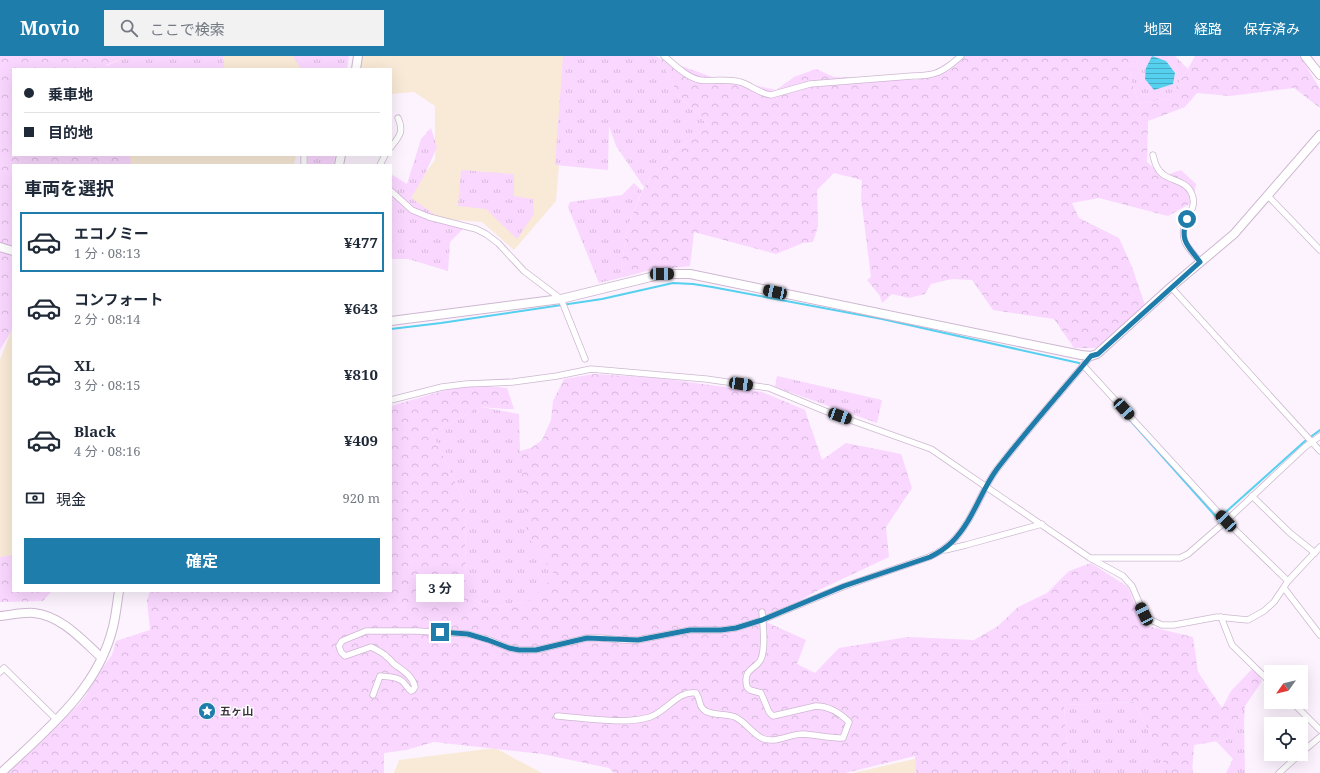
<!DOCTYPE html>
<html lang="ja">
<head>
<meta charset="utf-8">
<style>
	body { margin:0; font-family:"Noto Serif","Noto Sans JP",serif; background:#f2f2f3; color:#1f2937; height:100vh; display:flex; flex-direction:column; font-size:15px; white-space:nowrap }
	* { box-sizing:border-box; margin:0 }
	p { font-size:13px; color:#747a83 }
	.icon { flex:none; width:22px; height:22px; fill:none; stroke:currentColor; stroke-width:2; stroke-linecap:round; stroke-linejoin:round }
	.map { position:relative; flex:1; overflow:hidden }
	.details { position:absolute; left:12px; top:108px; width:380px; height:428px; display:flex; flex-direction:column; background:#fff; border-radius:0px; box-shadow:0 4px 16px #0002 }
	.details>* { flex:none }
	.banner { position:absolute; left:12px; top:12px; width:380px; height:88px; border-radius:0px; box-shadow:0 4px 16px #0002; display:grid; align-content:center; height:88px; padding:0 12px; background:#fff }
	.needle { width:26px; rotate:236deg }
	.buttons { position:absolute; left:1264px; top:609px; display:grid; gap:8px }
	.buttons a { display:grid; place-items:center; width:44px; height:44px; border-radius:0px; background:#fff; box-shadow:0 4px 16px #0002; font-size:20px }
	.end { position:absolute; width:18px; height:18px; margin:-9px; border:5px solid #1e7daa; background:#fff; box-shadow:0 0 0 2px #fff }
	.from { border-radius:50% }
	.bubble { position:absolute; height:28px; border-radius:0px; background:#fff; box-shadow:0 4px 16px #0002; font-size:13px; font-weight:700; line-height:28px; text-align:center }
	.car { position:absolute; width:12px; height:24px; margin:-12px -6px; border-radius:5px; box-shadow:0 0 3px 1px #0007; background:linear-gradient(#222 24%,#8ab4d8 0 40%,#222 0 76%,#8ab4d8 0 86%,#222 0) }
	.banner b { display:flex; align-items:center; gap:14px; height:38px; font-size:15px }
	.banner b+b { border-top:1px solid #e0e1e3 }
	.banner i { width:10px; height:10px; background:#1f2937 }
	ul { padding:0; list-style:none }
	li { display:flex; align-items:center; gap:12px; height:60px; margin:0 8px 6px; padding:0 4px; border:2px solid transparent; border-radius:0px }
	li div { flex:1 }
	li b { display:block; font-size:15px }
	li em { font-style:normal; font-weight:700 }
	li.on { border-color:#1e7daa }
	li>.icon { width:36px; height:36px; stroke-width:1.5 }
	h2 { padding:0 12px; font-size:18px; line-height:48px }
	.pay { display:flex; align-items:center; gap:10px; height:44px; padding:0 12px; font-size:15px }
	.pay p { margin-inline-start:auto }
	.primary-button { display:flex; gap:8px; margin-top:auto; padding:8px 12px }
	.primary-button a { flex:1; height:46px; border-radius:0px; background:#1e7daa; color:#fff; font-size:16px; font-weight:700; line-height:46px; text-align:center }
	header { display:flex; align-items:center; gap:24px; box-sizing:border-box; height:56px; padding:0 20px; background:#1e7daa; color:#fff }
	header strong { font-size:19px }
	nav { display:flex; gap:22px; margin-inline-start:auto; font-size:14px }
	.search { width:280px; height:36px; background:#f2f2f3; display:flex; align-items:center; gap:10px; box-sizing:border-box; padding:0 14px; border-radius:0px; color:#747a83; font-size:15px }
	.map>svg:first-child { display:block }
	.industrial { fill:#f9ead7 }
	.grass { fill:url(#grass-tufts) }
	.forest { fill:url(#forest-crowns) }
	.water { fill:url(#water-rules) }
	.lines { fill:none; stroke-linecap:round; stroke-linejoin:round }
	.stream { stroke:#56d0ef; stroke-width:2 }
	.street-casing { stroke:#ceb7d1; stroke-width:7 }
	.secondary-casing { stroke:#ceb7d1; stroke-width:10 }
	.street { stroke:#fff; stroke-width:5.5 }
	.secondary { stroke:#fff; stroke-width:8 }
	.route { stroke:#1e7daa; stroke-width:5 }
	.labels { text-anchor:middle; stroke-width:3; stroke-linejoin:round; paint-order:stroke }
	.poi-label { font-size:11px; font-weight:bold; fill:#3b323c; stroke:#fff; text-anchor:start }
</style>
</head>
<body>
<header>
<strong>Movio</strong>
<div class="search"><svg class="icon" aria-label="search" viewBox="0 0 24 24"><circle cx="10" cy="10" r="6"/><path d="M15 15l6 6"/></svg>ここで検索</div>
<nav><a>地図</a><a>経路</a><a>保存済み</a></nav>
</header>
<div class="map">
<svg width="1320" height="717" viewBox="0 0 1320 717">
	<defs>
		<pattern id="grass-tufts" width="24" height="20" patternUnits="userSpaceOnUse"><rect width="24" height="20" fill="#fad7ff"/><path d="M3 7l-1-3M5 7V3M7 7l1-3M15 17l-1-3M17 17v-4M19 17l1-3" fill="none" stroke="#d7b9db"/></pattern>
		<pattern id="forest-crowns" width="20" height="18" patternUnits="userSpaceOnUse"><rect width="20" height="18" fill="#fad7ff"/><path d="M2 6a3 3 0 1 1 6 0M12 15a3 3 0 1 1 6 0" fill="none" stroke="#d7b9db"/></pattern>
		<pattern id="water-rules" width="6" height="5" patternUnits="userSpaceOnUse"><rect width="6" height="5" fill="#56d0ef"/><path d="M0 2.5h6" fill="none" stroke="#48a9c3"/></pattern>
	</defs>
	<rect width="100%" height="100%" fill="#fcf3fe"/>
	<g class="industrial">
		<polygon points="116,0 322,0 318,13 117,13"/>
		<polygon points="362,0 568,0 556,145 514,194 482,166 430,162 406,142 435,104 435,50 414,36 391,38 391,13 361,13"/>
		<polygon points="127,99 296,99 294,109 128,109"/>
		<polygon points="13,270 13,507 0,515 0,304"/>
		<polygon points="495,692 542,717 394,717 399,704"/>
		<polygon points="923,701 923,717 853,717"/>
	</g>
	<g class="grass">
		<polygon points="128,0 223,0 224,13 109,13 106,10"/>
		<polygon points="293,0 349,0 347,13 301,13"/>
		<polygon points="563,0 655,0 660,2 678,39 709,70 677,93 644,131 616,90 609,70 608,114 555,109"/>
		<polygon points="1141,0 1175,0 1188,13 1168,42 1139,48 1130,20 1134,8"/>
		<polygon points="431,72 437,91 424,120 411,142 441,163 466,170 450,186 448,215 408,203 391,203 391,118 407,128 421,83"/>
		<polygon points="308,99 335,99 334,109 308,109"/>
		<polygon points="461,114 514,118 514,140 533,143 534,158 517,183 486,153 458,150"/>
		<polygon points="634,127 642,135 627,172 621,214 632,219 599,227 568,151 570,146 622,139"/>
		<polygon points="777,320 882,344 877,367 775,331"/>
		<polygon points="481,351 519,358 520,395 561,519 530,545 491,551 466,541 465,447 432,377"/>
		<polygon points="1134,646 1157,691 1186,681 1193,717 1069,717 1064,649"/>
		<polygon points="1245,650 1244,666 1245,717 1226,717 1233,703 1216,685 1229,683"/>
	</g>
	<g class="forest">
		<polygon points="0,0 128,0 106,9 109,13 13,13 13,99 130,99 131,109 13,109 13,272 0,294"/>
		<polygon points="959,0 1141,0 1134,8 1130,20 1139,48 1168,42 1188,13 1195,0 1300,0 1320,33 1320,52 1294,32 1230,40 1197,37 1185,51 1148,65 1147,106 1163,120 1181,114 1196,128 1193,146 1168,160 1099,142 1072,147 1079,162 1119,182 1132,211 1145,249 1096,292 1074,292 1054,263 993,254 972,224 952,223 931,228 925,238 909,242 892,238 882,247 880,240 867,224 871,221 861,142 862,124 834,117 817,134 818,170 813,186 803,187 776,198 694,176 690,210 646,215 632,219 621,214 627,172 644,131 677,93 709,70 678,39 660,2 720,24 732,24 776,34 794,21 816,13 834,21 917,24"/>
		<polygon points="594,318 658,322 762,336 805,354 822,404 846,387 901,398 912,432 886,471 889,501 819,534 765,563 765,575 766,566 806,584 797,608 815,617 839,592 908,581 974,584 998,570 1018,551 1047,537 1069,515 1091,507 1128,531 1143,569 1193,581 1198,616 1222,652 1231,635 1254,611 1262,625 1245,650 1229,683 1194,689 1192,717 1168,717 1160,697 1134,646 1064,649 1069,717 916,717 915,700 845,717 614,717 609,712 542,698 434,686 406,694 384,697 384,717 8,717 78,649 86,639 97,619 112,599 116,585 150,574 147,544 150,535 391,535 391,350 466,328 507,332 514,353 505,353 481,351 432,377 465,447 466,541 491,551 530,545 555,519 527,480 520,395 531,392 542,384 551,364 553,345 564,323"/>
		<polygon points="13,499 13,535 52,535 43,545 0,546 0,501"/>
	</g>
	<polygon class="water" points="1152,0 1166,5 1175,17 1173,28 1154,34 1145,23 1146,12"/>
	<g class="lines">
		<g class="stream">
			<polyline points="391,273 441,267 602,243 673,227 693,228 712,231 882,263 1079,307 1082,310"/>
			<polyline points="1129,363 1218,463 1305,385 1320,374"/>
		</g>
		<defs>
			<g id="street">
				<path d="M664 0C675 9 686 21 700 24 713 26 727 22 740 26 751 29 760 38 771 39L810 28 912 20C936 20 943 16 961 0"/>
				<path d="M391 91C400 80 404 75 398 62"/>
				<path d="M1153 99C1154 103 1155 108 1157 111 1164 126 1184 122 1191 136 1201 155 1177 165 1185 186 1188 193 1196 200 1200 206"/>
				<polyline points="304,109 304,99"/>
				<polyline points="380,109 385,99"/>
				<polyline points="391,135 412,154 429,161 476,173 486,178 498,187 524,215 561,243 585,303"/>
				<polyline points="1268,140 1320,194"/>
				<polyline points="1171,231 1320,395"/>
				<polyline points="1083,309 1226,465 1288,525"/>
				<polyline points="391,344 442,331 466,328 513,326 557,320 591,313 706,323 769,332 825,355 931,393 1090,502 1123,520 1132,530 1144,558 1151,564 1162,569 1174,569 1217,561 1248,564 1264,555 1274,546 1288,525 1320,491"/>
				<polyline points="1252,440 1290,477 1315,497"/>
				<polyline points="945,494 966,489 1042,468"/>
				<polyline points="1092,502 1180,502 1188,498 1226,465 1305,391 1320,380"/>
				<polyline points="1284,532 1320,579"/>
				<polyline points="1221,561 1232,589 1271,627"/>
				<polyline points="0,616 4,612 57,664"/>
				<path d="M373 639 380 620C387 621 396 620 402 625 405 627 407 632 411 635L413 634 415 631C412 619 403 615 394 608 392 606 390 603 387 601 382 596 377 594 371 591L345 600 341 596 339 590 342 585 366 575H416L468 578 489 584 509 592 519 594H536L587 582H600L623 584H638L690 574H721L736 572 762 564 845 530 929 501C938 497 946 492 952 486 973 465 980 436 997 413 1027 374 1060 337 1091 300"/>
				<polyline points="1292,646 1320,674"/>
				<path d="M557 660C585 662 624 669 650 661 666 656 678 634 696 637 701 644 698 648 703 653 709 660 726 657 735 661 746 666 754 680 764 683 778 687 790 678 803 678 817 679 830 682 843 682L849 666C840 657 829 650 816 650L773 660 769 656 761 637 750 634 747 631C742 612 757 613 761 603 766 591 763 569 762 556"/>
				<polyline points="1301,697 1320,681"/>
				<polyline points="1279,717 1300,698"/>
			</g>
			<g id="secondary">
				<polyline points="1305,0 1320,19"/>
				<polyline points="356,13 358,0"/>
				<polyline points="339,109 341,99"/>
				<polyline points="0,191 13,195"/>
				<polyline points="391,265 561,243 663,218 690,218 1081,299 1091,300 1097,298 1171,231 1234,178 1320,79"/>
				<path d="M0 560C11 559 23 556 34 557 62 560 82 584 102 602"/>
				<path d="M1 717C45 675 98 634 113 571 116 559 117 547 119 535"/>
			</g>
		</defs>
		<use href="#street" class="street-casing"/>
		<use href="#secondary" class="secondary-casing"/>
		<use href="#street" class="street"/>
		<use href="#secondary" class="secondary"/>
	</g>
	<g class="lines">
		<path class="route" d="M440 576 468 578 488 584 509 592 519 594H536L587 582 638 584 690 574H721L736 572 762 564 844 530 930 501C938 497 946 492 952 486 973 465 980 436 997 413 1027 374 1060 337 1091 300L1098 298 1200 206C1188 190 1179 184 1187 163"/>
	</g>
	<defs>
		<symbol id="sight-disc" viewBox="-11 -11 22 22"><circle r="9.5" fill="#1e7daa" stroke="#fff"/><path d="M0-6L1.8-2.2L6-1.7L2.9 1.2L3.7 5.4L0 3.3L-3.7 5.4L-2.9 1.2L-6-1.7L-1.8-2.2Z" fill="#fff"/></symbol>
	</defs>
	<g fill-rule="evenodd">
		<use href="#sight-disc" x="197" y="645" width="20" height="20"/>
	</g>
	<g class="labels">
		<g class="poi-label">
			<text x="220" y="659">五ヶ山</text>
		</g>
	</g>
</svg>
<div class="buttons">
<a><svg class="needle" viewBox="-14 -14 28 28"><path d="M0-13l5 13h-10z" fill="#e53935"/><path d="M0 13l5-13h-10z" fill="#747a83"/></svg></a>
<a><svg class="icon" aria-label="locate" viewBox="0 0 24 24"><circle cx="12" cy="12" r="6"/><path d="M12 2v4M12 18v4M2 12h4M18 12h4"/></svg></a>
</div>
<i class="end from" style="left:1187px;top:163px"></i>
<i class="end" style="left:440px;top:576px"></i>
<div class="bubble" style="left:416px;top:518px;width:48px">3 分</div>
<i class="car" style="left:662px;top:218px;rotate:90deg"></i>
<i class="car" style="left:775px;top:236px;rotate:282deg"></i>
<i class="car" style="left:741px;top:328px;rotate:98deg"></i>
<i class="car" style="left:1124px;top:353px;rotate:138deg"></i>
<i class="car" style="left:840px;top:360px;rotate:110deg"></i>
<i class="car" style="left:1226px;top:465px;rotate:317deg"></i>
<i class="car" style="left:1144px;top:558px;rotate:334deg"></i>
<div class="banner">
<b><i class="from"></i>乗車地</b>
<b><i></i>目的地</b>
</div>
<section class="details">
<h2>車両を選択</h2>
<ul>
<li class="on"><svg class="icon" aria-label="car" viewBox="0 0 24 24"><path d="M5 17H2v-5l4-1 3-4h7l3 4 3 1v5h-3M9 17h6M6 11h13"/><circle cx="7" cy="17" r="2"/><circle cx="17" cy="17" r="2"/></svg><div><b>エコノミー</b><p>1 分 · 08:13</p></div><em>¥477</em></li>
<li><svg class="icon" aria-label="car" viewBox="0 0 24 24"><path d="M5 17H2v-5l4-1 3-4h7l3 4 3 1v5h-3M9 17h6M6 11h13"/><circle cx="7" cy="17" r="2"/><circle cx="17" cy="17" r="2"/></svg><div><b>コンフォート</b><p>2 分 · 08:14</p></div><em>¥643</em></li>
<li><svg class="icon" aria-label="car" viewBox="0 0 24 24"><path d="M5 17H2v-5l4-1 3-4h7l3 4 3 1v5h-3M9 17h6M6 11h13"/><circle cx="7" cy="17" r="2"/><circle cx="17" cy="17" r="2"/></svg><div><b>XL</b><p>3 分 · 08:15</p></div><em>¥810</em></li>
<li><svg class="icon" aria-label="car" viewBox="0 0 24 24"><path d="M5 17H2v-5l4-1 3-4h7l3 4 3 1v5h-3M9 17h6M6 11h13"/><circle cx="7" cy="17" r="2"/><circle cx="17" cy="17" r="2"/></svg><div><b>Black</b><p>4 分 · 08:16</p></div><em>¥409</em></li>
</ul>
<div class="pay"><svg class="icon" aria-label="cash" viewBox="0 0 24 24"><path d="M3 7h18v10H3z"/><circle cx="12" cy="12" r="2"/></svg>現金<p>920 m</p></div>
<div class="primary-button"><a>確定</a></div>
</section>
</div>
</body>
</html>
